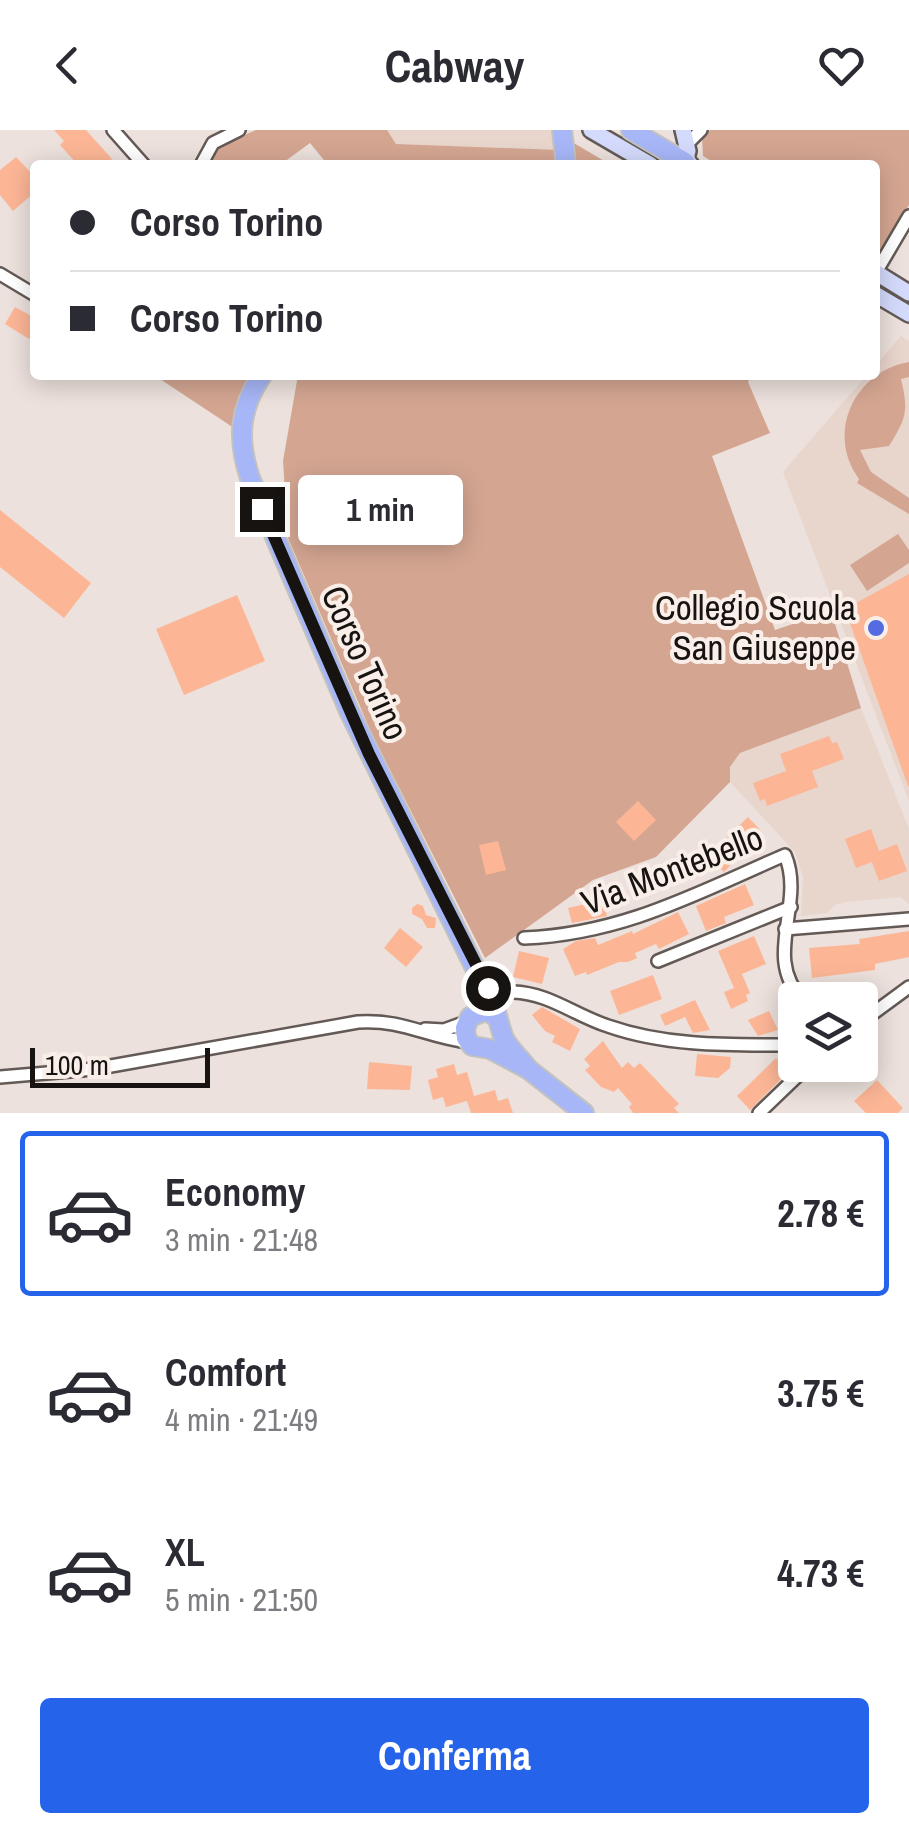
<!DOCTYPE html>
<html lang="it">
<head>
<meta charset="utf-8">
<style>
	body { margin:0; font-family:"Archivo Narrow",sans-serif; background:#f2f2f3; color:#2b2b33; height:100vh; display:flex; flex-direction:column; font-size:38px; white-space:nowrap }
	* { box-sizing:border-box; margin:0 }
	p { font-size:32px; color:#7c7c81 }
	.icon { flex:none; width:55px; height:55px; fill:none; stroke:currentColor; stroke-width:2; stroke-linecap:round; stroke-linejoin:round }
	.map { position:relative; height:983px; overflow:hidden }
	.panel { display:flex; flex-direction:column; background:#fff; flex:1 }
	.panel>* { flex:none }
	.guide { position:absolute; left:30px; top:30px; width:850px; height:220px; border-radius:10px; box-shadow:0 5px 25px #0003; display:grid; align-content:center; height:220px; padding:0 40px; background:#fff }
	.fabs { position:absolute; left:778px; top:852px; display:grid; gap:20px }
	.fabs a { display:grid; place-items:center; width:100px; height:100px; border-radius:10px; background:#fff; box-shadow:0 5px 25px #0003; font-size:50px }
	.scale { position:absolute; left:30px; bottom:25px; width:180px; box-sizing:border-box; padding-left:10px; border:5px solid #161311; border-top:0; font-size:28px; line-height:35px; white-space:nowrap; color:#161311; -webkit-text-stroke:8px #faeee9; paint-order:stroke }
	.end { position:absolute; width:45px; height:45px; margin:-22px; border:12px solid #161311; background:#fff; box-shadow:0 0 0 5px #fff }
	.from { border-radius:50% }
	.bubble { position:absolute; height:70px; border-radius:10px; background:#fff; box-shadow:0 5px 25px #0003; font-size:32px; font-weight:700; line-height:70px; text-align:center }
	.guide b { display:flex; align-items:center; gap:35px; height:95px; font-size:38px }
	.guide b+b { border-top:2px solid #e1e1e2 }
	.guide i { width:25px; height:25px; background:#2b2b33 }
	ul { padding:18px 0 0; list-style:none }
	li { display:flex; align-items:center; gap:30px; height:165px; margin:0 20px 15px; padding:0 20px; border:5px solid transparent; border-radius:10px }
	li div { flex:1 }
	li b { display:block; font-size:38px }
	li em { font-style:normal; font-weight:700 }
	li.on { border-color:#2563eb }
	li>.icon { width:90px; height:90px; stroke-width:1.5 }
	.button { display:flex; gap:20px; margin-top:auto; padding:20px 40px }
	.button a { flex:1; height:115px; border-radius:10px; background:#2563eb; color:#fff; font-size:40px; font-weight:700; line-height:115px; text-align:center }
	header { display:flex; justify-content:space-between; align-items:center; height:130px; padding:0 40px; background:#fff; font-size:45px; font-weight:700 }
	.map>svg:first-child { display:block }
	.built { fill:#e8d5cc }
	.green { fill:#d4a692 }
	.building { fill:#fcb696 }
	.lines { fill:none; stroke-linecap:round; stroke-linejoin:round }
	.minor-casing { stroke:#635955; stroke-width:16 }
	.secondary-casing { stroke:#635955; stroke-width:20 }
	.primary-casing { stroke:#c2c2c1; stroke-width:22 }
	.minor { stroke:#fff; stroke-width:11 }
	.secondary { stroke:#d3dafb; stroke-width:15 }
	.primary { stroke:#a7b6f7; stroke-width:18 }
	.route { stroke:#161311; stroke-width:12 }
	.poi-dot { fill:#556be1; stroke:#faeee9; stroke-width:4 }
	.labels { text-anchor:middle; stroke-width:8; stroke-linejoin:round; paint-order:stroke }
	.poi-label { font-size:35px; fill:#161311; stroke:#faeee9; text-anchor:end }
	.street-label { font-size:35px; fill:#161311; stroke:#faeee9 }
</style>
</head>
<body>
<header><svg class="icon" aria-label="back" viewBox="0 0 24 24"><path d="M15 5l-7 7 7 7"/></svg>Cabway<svg class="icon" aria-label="heart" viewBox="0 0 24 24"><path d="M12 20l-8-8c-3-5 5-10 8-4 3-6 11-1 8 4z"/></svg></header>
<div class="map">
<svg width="909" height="983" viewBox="0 0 909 983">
	<rect width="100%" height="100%" fill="#ece1dc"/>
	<g class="built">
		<polygon points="387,0 556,0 559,20 396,14"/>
		<polygon points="901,206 909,211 909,671 783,342 867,245 875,245 875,236"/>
		<polygon points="861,578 909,699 909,774 900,767 846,772 835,775 827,783 801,786 803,747 795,722 730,652 730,637 740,623"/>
	</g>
	<g class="green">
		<polygon points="256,0 387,0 396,14 559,20 559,35 328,35 310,13 280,35 209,35 217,17"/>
		<polygon points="710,0 909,0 909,75 878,129 875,127 875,35 718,35 703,26 702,8"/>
		<polygon points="567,9 611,35 569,35"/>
		<path d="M909 232V247L901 249C909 282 906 288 889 316L860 320 871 342 909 368V384L857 353 859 349C825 303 855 241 909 232Z"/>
		<polygon points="154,245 252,245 244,260 234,298"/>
		<polygon points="298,245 751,245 748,252 770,303 712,326 775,500 831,481 861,578 740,623 730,637 730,652 656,727 593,750 485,828 371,602 288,408 283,331"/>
		<polygon points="898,404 909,420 909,433 867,461 850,435"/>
	</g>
	<g class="building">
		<polygon points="54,0 86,0 112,29 105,35 78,35 60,15 64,11"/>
		<polygon points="16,27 35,47 35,62 13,81 0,65 0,40"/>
		<polygon points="15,177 35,188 35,200 29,209 5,194"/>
		<polygon points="0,380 91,453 64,488 0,437"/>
		<polygon points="909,444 909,656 908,656 845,479"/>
		<polygon points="237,465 265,531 184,565 156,499"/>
		<polygon points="829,606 832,613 837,612 844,629 812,641 818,657 767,676 765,669 760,671 753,653 786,641 780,624"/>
		<polygon points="638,671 656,690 634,711 616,692"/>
		<polygon points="748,687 762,702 724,742 708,726"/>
		<polygon points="871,699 879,721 897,714 907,741 879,751 872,732 856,738 845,709"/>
		<polygon points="498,711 506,740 486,745 479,715"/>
		<polygon points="745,754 754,775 724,787 726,793 706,801 696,776"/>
		<polygon points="603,770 607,786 572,793 568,778"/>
		<polygon points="417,774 423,776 426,785 436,788 435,798 427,798 422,789 412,784 412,778"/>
		<polygon points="678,782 689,804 659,819 656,814 635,823 637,828 628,832 619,832 587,845 586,842 575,846 563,819 576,811 595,808 598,815 632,801 633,804"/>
		<polygon points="400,798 423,817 406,837 384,818"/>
		<polygon points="909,801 909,827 875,834 875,840 812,848 809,818 860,814 859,809"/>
		<polygon points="754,806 766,834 742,844 750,863 746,865 748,871 731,879 724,862 734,858 718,821"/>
		<polygon points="519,821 549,828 542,854 513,847"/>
		<polygon points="653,845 662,869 619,885 610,861"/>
		<polygon points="695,870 710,900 693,903 685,887 665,896 660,885"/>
		<polygon points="542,877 580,899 570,921 552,912 555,906 545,901 532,885"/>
		<polygon points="769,881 778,900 758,906 748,890"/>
		<polygon points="603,911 622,938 628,932 634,938 640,933 679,974 674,978 679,983 633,983 629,977 632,974 618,958 614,962 601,957 585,940 590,936 584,929"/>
		<polygon points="697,924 731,927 730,938 718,948 695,946"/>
		<polygon points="776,928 789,941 750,980 737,966"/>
		<polygon points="369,932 412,936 410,960 367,959"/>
		<polygon points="454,934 457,945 467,942 474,966 495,960 498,971 508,968 513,983 471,983 467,971 446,977 443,967 433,970 428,950 438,947 436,939"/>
		<polygon points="877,950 903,978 898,983 866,983 854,971"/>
	</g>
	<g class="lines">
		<defs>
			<g id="minor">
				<polyline points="113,0 144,35"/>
				<polyline points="688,13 701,0"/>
				<polyline points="201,35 213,13 239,0"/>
				<polyline points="0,144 35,165"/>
				<polyline points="875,144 909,86"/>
				<polyline points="785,799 909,789"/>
				<path d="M524 808C623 804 697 763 785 725 806 774 761 827 803 870"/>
				<polyline points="658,831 791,777"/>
				<path d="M513 862C549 863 574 885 608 896 668 917 732 915 795 915"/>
				<polyline points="860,893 909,857"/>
				<polyline points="425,899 444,900 466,892"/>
				<path d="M0 947 94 939 358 892C403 889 426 907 468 912"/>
				<polyline points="759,983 809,935"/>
			</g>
			<g id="secondary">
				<polyline points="591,0 651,35"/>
				<polyline points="683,0 688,21 685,32 691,35"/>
				<polyline points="875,142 909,163"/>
				<polyline points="875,164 909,184"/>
			</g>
			<g id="primary">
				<polyline points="562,0 566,35"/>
				<polyline points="631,0 685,32 682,35"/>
				<path d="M262 245C239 279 237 309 250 348L349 581 475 838C491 857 496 884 503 906 507 917 521 929 528 939"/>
				<polyline points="496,886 485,881 470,887 465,898 466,908 472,916 490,919 528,939 584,983"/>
			</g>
		</defs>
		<use href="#minor" class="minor-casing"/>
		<use href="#secondary" class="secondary-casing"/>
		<use href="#primary" class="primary-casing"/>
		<use href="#minor" class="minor"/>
		<use href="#secondary" class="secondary"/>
		<use href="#primary" class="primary"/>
	</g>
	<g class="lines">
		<polyline class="route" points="262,379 369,624 488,858"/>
	</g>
	<circle class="poi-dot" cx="876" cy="498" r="10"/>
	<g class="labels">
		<g class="poi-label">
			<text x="856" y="490">Collegio Scuola<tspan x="856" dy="40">San Giuseppe</tspan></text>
		</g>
		<g class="street-label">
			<text transform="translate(365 533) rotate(66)" y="12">Corso Torino</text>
			<text transform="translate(672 740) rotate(-21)" y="12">Via Montebello</text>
		</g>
	</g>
</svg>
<div class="fabs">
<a><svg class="icon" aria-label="layers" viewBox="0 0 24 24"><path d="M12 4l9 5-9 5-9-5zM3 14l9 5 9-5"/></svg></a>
</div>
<div class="scale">100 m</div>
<i class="end from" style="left:488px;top:858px"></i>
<i class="end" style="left:262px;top:379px"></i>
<div class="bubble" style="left:298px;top:345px;width:165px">1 min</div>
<div class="guide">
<b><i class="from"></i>Corso Torino</b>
<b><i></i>Corso Torino</b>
</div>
</div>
<section class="panel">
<ul>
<li class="on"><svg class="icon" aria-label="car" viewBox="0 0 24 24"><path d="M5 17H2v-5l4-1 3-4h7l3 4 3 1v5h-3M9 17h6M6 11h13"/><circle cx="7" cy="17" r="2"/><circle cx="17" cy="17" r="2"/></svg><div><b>Economy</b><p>3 min · 21:48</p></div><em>2.78 €</em></li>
<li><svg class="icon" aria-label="car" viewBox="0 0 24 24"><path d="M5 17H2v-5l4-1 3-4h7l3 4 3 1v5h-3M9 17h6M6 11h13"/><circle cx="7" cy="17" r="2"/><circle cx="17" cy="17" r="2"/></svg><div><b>Comfort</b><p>4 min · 21:49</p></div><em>3.75 €</em></li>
<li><svg class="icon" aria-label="car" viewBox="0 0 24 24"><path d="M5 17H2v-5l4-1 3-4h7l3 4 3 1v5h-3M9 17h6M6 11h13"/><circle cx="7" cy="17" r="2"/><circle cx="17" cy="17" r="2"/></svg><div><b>XL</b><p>5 min · 21:50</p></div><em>4.73 €</em></li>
</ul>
<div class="button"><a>Conferma</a></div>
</section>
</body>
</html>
